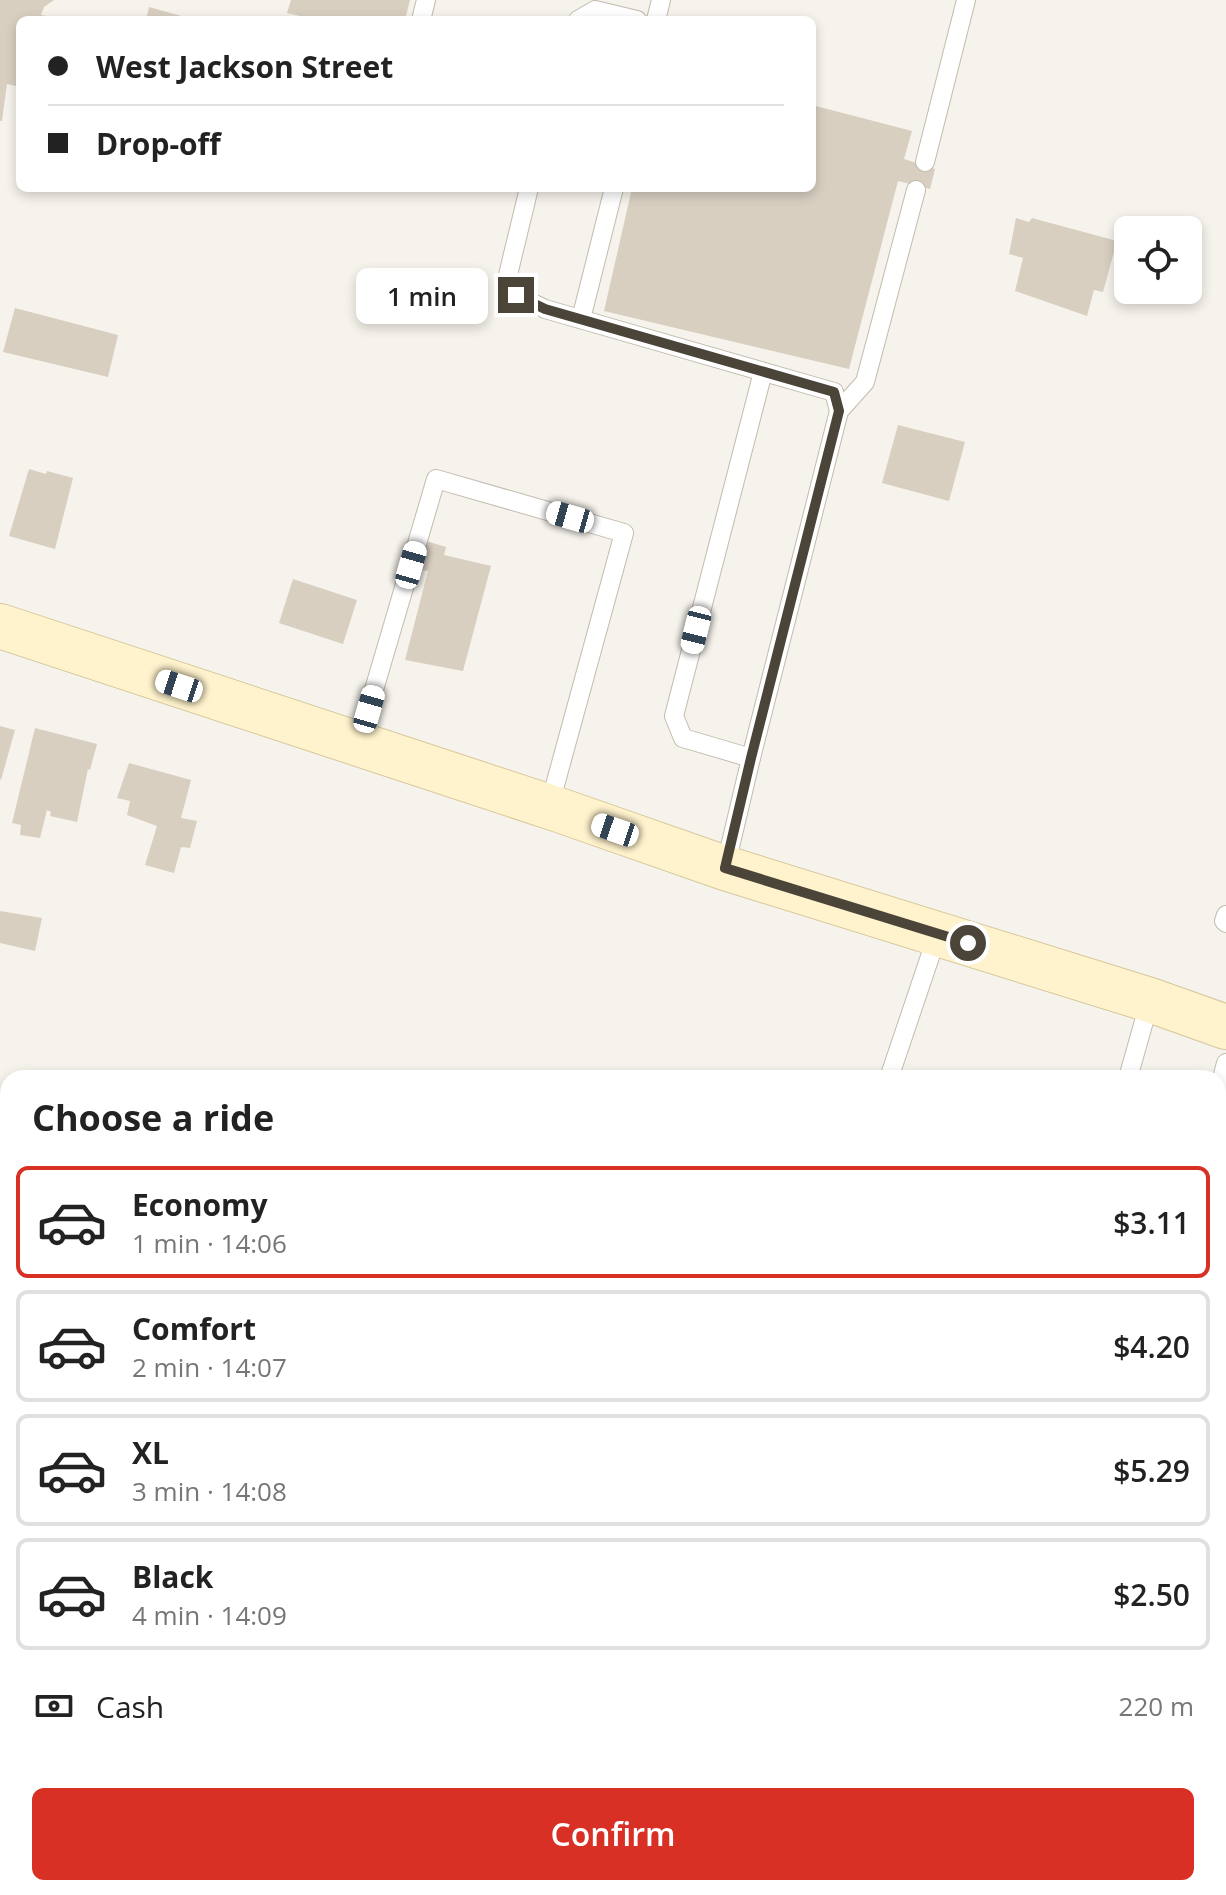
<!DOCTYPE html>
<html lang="en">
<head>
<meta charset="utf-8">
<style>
	body { margin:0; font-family:"Open Sans",sans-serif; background:#f6f6f6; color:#222; height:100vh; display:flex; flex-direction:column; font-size:30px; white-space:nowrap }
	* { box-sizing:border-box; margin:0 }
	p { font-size:26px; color:#767676 }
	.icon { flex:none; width:44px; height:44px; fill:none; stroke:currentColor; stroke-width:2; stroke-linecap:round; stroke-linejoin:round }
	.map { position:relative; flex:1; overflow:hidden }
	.panel { position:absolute; left:0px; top:1070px; width:1226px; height:826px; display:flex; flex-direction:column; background:#fff; border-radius:24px 24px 0 0; box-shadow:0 4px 12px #0003 }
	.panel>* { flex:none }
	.hud { position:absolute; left:16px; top:16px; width:800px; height:176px; border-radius:12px; box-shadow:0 4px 12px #0003; display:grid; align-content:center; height:176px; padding:0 32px; background:#fff }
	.fabs { position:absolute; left:1114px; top:216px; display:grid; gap:16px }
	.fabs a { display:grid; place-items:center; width:88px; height:88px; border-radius:12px; background:#fff; box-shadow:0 4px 12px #0003; font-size:40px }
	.end { position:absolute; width:36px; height:36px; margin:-18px; border:10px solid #4b4439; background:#fff; box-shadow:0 0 0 4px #fff }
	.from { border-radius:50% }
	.bubble { position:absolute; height:56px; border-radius:12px; background:#fff; box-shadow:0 4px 12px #0003; font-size:26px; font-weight:600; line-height:56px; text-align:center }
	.car { position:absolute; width:24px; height:48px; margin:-24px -12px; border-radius:10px; box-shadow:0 0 6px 2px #0007; background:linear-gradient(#fff 24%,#345 0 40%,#fff 0 76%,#345 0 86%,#fff 0) }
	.hud b { display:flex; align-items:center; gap:28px; height:76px; font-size:30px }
	.hud b+b { border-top:2px solid #e0e0e0 }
	.hud i { width:20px; height:20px; background:#222 }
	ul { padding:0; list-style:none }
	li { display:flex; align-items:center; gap:24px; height:112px; margin:0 16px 12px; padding:0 16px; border:4px solid #e0e0e0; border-radius:12px }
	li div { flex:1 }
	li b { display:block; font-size:30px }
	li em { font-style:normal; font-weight:600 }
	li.selected { border-color:#d93025 }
	li>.icon { width:72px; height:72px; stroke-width:1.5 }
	h2 { padding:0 32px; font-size:36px; line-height:96px }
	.pay { display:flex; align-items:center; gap:20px; height:88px; padding:0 32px; font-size:30px }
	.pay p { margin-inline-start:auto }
	.cta { display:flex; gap:16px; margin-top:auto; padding:16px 32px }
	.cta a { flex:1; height:92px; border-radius:12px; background:#d93025; color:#fff; font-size:32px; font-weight:600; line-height:92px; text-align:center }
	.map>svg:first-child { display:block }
	.building { fill:#d8cfc1 }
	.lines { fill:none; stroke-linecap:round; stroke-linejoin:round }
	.lane-casing { stroke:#c2bbae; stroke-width:20 }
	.secondary-casing { stroke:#d6c79b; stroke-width:46 }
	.lane { stroke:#fff; stroke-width:18 }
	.secondary { stroke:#fff3cd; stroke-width:44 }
	.route { stroke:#4b4439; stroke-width:10 }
</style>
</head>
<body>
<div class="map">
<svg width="1226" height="1895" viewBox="0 0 1226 1895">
	<rect width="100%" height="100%" fill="#f6f3ec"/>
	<g class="building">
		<polygon points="0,0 54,0 44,7 41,15 54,17 53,20 20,20 20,87 7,84 2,121 0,121"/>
		<polygon points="291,0 410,0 405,20 304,20 304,17 287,13"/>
		<polygon points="149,7 185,17 184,20 146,20"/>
		<polygon points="812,105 912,131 904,159 935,169 930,189 898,181 849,369 604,311 632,188 812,188"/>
		<polygon points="1016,218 1029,222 1032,218 1117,241 1103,292 1094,290 1087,316 1015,291 1023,258 1009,254"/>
		<polygon points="15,308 118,335 108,377 3,352"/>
		<polygon points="898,425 965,442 949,501 882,483"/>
		<polygon points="29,469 46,474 47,471 73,478 55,549 9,536"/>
		<polygon points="426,541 446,547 444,555 491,566 463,671 405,660 428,571 422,570 425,560 421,558"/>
		<polygon points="293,579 357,600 343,644 279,623"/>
		<polygon points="0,726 15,730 1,780 0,779"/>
		<polygon points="35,728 97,744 90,770 88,769 77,822 50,816 51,812 47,810 40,838 20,835 21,825 12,823"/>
		<polygon points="129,763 191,780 181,818 197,821 190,848 181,847 174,873 145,865 157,826 127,815 130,801 117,798"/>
		<polygon points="0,911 42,918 35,951 0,943"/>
		<polygon points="1218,1539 1226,1540 1226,1880 1218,1878"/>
		<polygon points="8,1815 8,1888 148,1888 145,1895 0,1895 0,1832"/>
	</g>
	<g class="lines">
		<defs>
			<g id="lane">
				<polyline points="421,20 426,0"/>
				<polyline points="578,20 595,10 637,20"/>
				<polyline points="656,20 661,0"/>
				<polyline points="925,162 966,0"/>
				<polyline points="529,188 507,279 516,295 545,309 834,392 839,411"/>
				<polyline points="581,319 614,188"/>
				<polyline points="358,744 436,479 624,533 549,807"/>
				<polyline points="751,758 683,738 674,716 763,372"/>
				<polyline points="725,868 751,758 839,411 865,382 916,190"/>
				<polyline points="1226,915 1224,921 1226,923"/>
				<polyline points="889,1078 938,933"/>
				<polyline points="1128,1078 1150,1000"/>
				<polyline points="1218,1094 1226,1063"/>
			</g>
			<polyline id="secondary" points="0,626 559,810 725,868 1150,1000 1226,1027"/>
		</defs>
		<use href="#lane" class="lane-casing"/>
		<use href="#secondary" class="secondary-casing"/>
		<use href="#lane" class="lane"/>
		<use href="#secondary" class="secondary"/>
	</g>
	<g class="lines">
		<polyline class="route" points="516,295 545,309 834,392 839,411 751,758 725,868 968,943"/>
	</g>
</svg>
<div class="fabs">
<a><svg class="icon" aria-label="locate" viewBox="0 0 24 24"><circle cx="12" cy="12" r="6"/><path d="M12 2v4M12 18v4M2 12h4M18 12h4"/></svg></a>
</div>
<i class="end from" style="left:968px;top:943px"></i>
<i class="end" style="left:516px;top:295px"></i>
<div class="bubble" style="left:356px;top:268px;width:132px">1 min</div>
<i class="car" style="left:570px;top:517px;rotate:286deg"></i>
<i class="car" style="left:411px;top:565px;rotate:16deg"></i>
<i class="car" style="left:696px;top:630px;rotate:194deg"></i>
<i class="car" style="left:179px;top:686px;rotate:288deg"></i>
<i class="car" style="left:369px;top:709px;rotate:16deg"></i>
<i class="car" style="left:615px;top:830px;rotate:289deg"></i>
<div class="hud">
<b><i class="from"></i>West Jackson Street</b>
<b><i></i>Drop-off</b>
</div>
<section class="panel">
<h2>Choose a ride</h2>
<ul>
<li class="selected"><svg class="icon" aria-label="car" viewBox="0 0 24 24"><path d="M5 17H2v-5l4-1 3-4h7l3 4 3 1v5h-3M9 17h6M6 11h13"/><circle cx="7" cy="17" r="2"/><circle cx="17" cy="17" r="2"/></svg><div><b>Economy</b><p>1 min · 14:06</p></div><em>$3.11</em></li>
<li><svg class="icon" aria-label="car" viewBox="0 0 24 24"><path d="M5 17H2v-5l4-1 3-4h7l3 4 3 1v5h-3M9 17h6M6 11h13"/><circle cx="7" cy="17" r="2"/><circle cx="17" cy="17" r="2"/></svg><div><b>Comfort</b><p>2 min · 14:07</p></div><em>$4.20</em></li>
<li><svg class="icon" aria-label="car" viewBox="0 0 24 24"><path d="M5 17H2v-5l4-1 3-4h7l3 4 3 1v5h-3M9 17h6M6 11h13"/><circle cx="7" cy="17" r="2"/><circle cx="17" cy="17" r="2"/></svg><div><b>XL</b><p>3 min · 14:08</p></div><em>$5.29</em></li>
<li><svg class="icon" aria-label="car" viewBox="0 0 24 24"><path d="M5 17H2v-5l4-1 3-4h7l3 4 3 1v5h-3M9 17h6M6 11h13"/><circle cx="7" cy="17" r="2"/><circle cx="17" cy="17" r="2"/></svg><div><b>Black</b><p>4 min · 14:09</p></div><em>$2.50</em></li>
</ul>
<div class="pay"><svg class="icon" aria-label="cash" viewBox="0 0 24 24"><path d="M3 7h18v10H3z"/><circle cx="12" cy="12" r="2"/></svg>Cash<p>220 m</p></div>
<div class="cta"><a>Confirm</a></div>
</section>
</div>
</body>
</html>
